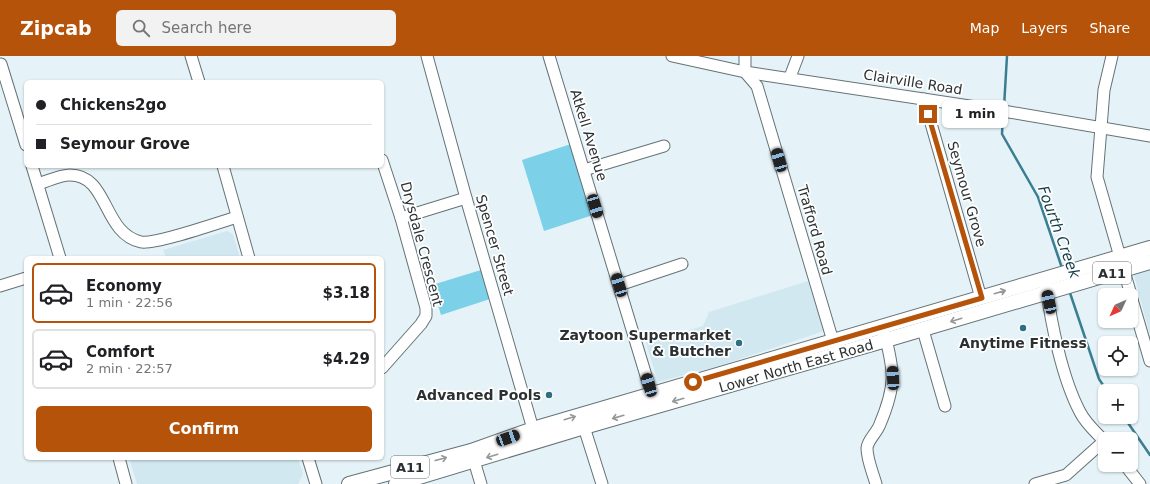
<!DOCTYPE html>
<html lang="en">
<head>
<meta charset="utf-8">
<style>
	body { margin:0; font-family:"DejaVu Sans",sans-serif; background:#f2f2f2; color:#202124; height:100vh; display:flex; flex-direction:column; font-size:15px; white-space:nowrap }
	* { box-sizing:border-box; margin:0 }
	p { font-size:13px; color:#757577 }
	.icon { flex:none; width:22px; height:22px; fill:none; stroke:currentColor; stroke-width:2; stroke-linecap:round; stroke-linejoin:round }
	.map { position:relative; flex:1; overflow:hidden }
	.panel { position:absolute; left:24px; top:200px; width:360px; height:204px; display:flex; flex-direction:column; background:#fff; border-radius:6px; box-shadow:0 1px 3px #0004 }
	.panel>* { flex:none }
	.hud { position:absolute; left:24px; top:24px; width:360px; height:88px; border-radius:6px; box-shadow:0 1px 3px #0004; display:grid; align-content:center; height:88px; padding:0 12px; background:#fff }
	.needle { width:26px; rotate:226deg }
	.fabs { position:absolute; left:1098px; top:232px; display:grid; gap:8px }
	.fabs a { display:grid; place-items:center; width:40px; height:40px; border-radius:6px; background:#fff; box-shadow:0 1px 3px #0004; font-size:20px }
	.end { position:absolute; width:18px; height:18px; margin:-9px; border:5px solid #b45309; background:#fff; box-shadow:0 0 0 2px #fff }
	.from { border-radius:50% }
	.bubble { position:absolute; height:28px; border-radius:6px; background:#fff; box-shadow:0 1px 3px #0004; font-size:13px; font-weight:700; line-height:28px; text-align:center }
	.car { position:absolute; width:12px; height:24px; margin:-12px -6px; border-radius:5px; box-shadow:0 0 3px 1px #0007; background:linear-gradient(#222 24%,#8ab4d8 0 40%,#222 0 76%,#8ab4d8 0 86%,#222 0) }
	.hud b { display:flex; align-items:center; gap:14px; height:38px; font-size:15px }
	.hud b+b { border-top:1px solid #e0e0e0 }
	.hud i { width:10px; height:10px; background:#202124 }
	ul { padding:7px 0 0; list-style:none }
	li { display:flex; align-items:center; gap:12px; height:60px; margin:0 8px 6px; padding:0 4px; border:2px solid #e0e0e0; border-radius:6px }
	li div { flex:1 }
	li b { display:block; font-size:15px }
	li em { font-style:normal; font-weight:700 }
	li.active { border-color:#b45309 }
	li>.icon { width:36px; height:36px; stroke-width:1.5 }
	.primary-button { display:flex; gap:8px; margin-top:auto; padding:8px 12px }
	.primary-button a { flex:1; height:46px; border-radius:6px; background:#b45309; color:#fff; font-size:16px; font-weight:700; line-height:46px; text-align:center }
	header { display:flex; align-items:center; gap:24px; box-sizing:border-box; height:56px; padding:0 20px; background:#b45309; color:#fff }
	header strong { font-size:19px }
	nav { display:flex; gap:22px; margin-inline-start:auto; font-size:14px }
	.search { width:280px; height:36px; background:#f2f2f2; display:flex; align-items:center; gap:10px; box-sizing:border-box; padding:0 14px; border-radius:6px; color:#757577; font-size:15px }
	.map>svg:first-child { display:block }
	.built { fill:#d2e8f0 }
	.green { fill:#7cd0e8 }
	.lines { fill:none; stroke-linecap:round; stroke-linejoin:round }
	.stream { stroke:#3a7e91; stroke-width:2.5 }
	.minor-casing { stroke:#657275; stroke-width:13 }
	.major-casing { stroke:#657275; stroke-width:16 }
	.minor { stroke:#fff; stroke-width:11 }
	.major { stroke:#fff; stroke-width:14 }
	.oneway { stroke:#959898 }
	.route { stroke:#b45309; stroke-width:5 }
	.poi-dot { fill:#2e7082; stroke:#fefefe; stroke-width:1.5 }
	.labels { text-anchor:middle; stroke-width:3.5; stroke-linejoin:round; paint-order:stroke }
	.shield { fill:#fefefe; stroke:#6a6e6f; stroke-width:1 }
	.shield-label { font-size:13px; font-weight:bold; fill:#2b3032 }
	.street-label { font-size:14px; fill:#2b3032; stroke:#fefefe }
	.poi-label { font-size:14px; font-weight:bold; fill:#2b3032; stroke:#fefefe; text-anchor:end }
	.water-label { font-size:15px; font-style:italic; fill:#123d48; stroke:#fefefe }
</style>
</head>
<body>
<header>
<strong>Zipcab</strong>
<div class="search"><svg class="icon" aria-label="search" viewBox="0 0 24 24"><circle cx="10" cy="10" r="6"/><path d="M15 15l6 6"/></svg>Search here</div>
<nav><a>Map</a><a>Layers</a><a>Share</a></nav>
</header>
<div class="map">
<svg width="1150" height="428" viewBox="0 0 1150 428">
	<rect width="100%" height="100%" fill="#e5f3f8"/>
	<g class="built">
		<polygon points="227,175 233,178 240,202 166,202 163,194"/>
		<polygon points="1150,211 1150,279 1133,215"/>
		<polygon points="808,225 824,275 719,310 658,326 646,287 703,270 709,256"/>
		<polygon points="129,402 298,402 303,418 298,428 137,428"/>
	</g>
	<g class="green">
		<polygon points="571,88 593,159 544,175 522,104"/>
		<polygon points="481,214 490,243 441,259 432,229"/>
	</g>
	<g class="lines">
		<g class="stream">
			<polyline points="1004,51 1007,0"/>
			<polyline points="1003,58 1002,78 1038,141 1062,212"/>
			<polyline points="1069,234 1099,323 1107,335"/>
			<polyline points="1124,361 1150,399"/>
		</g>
		<defs>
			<g id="minor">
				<polyline points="191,0 199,26"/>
				<polyline points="427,0 466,142 535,380"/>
				<polyline points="549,0 654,346"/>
				<polyline points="672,0 745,16 1009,56 1150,80"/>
				<polyline points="745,0 745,16 757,30 835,292"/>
				<polyline points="1112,0 1104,34 1097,121 1131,239"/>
				<polyline points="1,8 26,89"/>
				<polyline points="790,21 798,0"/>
				<polyline points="924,43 981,242"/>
				<polyline points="382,104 401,162 426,252 426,260 421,268 382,312"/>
				<polyline points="32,110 60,202"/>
				<polyline points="223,110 249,202"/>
				<polyline points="584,114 664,90"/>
				<path d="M38 128C48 125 60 119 70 119 109 119 102 177 141 186 155 189 220 166 237 161"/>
				<polyline points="401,162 466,142"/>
				<polyline points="619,229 682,208"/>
				<path d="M1046 229C1051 267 1062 322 1080 356 1086 368 1096 376 1105 386"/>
				<polyline points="0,230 26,222"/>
				<polyline points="1131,240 1150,305"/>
				<polyline points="923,274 945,350"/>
				<polyline points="584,371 602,428"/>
				<polyline points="472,398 481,428"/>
				<polyline points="119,402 126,428"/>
				<polyline points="308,402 316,428"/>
				<polyline points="1125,409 1140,428"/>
				<path d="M876 428C873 417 867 404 867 392 868 383 877 377 880 368 896 330 895 316 884 276"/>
				<polyline points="1035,428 1066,419 1104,385"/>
			</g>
			<g id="major">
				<polyline points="349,428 471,395 533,373 1150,192"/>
				<polyline points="396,428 584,371 886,284 1150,206"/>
			</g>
		</defs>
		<use href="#minor" class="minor-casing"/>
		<use href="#major" class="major-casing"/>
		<use href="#minor" class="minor"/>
		<use href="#major" class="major"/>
	</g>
	<defs><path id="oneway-shaft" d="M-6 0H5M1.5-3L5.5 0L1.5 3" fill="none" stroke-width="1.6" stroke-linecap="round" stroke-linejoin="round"/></defs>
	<g class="oneway">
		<use href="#oneway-shaft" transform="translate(1000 236) rotate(-16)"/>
		<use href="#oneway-shaft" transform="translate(956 264) rotate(163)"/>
		<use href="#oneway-shaft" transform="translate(678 344) rotate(164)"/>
		<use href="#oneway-shaft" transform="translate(618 361) rotate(164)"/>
		<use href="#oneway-shaft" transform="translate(570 362) rotate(-17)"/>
		<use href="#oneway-shaft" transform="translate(492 400) rotate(163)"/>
		<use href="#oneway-shaft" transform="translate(441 403) rotate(-15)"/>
	</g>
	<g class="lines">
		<polyline class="route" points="693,326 982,242 928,58"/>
	</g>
	<g class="poi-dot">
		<circle cx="1023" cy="272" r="4"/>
		<circle cx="739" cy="287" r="4"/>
		<circle cx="549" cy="339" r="4"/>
	</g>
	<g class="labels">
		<g class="shield">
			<rect x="1093" y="206" width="38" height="22" rx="3"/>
			<rect x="391" y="400" width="38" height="22" rx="3"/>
		</g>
		<g class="shield-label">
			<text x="1112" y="222">A11</text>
			<text x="410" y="416">A11</text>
		</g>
		<g class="street-label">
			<text transform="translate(913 26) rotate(9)" y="5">Clairville Road</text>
			<text transform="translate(589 79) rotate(73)" y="5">Atkell Avenue</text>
			<text transform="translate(967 138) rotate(74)" y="5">Seymour Grove</text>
			<text transform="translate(815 174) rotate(74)" y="5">Trafford Road</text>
			<text transform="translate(422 188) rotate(75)" y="5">Drysdale Crescent</text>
			<text transform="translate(495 189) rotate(74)" y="5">Spencer Street</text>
			<text transform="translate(796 310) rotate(-16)" y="5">Lower North East Road</text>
		</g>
		<g class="poi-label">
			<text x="731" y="284">Zaytoon Supermarket<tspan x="731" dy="16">&amp; Butcher</tspan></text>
			<text x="1023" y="292" text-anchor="middle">Anytime Fitness</text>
			<text x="541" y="344">Advanced Pools</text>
		</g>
		<g class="water-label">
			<text transform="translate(1059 176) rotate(70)" y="5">Fourth Creek</text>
		</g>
	</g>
</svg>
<div class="fabs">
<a><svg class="needle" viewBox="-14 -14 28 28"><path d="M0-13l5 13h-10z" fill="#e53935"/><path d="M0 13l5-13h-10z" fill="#757577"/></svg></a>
<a><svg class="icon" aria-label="locate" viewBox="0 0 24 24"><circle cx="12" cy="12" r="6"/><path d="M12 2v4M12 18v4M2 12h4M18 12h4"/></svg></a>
<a>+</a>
<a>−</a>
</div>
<i class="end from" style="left:693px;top:326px"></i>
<i class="end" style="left:928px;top:58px"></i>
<div class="bubble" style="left:942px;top:44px;width:66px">1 min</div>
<i class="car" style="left:779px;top:104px;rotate:344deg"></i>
<i class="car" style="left:595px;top:150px;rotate:163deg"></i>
<i class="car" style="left:619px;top:229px;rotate:343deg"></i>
<i class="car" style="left:1049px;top:246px;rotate:348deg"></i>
<i class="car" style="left:893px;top:322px;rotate:357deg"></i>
<i class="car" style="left:649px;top:329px;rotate:343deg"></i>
<i class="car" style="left:508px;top:382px;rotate:70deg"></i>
<div class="hud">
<b><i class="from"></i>Chickens2go</b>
<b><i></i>Seymour Grove</b>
</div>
<section class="panel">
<ul>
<li class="active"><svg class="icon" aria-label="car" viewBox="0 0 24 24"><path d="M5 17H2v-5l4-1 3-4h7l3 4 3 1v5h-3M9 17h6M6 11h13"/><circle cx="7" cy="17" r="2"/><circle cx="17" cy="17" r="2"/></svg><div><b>Economy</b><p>1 min · 22:56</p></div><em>$3.18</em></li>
<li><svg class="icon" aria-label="car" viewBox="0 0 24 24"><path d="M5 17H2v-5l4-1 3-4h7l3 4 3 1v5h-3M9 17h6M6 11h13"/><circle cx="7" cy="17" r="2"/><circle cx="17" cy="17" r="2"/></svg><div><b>Comfort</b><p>2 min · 22:57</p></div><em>$4.29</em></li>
</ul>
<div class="primary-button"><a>Confirm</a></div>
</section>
</div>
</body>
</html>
